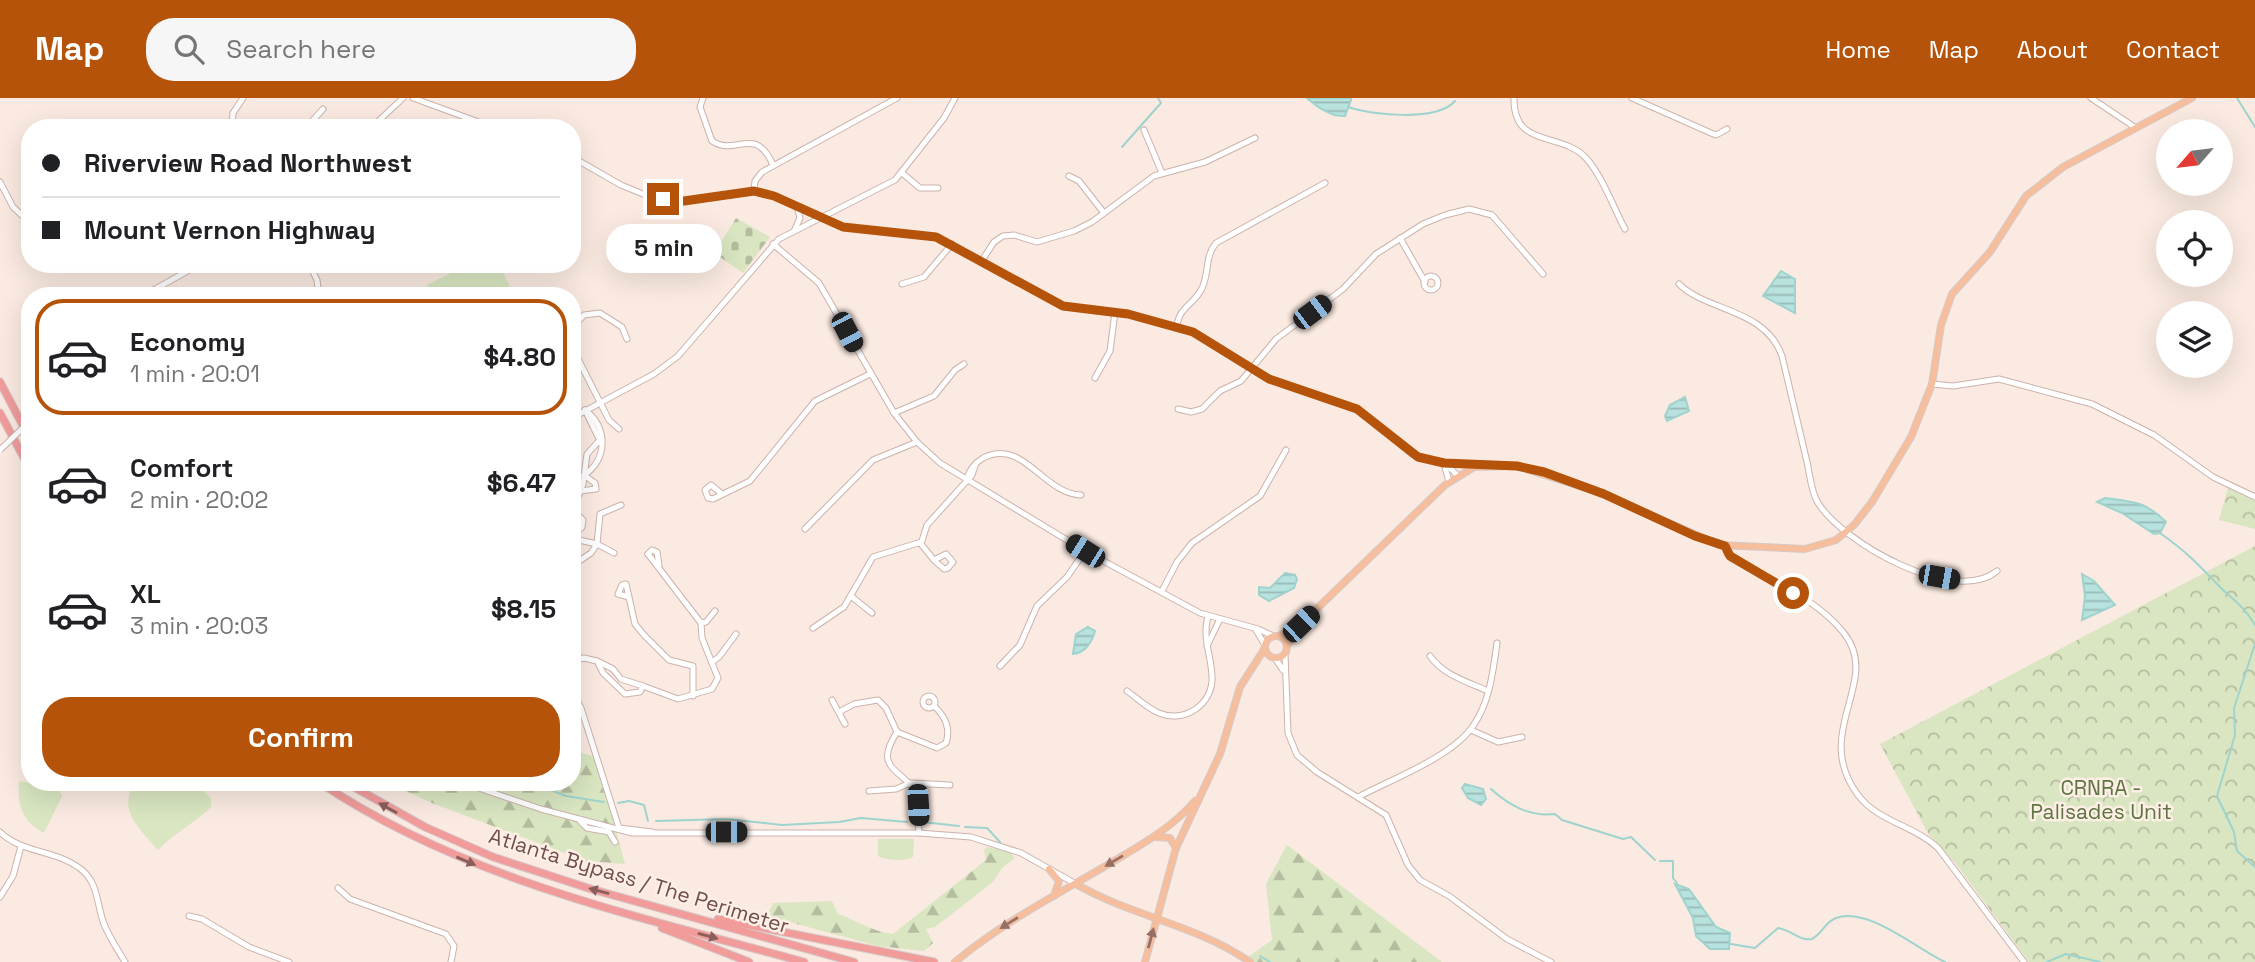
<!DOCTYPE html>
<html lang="en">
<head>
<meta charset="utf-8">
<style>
	body { margin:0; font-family:"Space Grotesk",sans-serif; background:#f6f6f6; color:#202124; height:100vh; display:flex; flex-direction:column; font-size:26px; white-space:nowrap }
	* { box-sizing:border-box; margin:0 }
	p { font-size:23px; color:#757577 }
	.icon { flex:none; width:38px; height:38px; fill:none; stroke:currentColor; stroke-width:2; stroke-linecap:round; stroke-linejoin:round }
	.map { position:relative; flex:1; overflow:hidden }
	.side { position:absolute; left:21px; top:189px; width:560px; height:504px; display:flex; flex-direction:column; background:#fff; border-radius:28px; box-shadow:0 7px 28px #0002 }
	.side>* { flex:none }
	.guide { position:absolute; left:21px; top:21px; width:560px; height:154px; border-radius:28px; box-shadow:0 7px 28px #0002; display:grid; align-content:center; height:154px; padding:0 21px; background:#fff }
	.needle { width:46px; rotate:242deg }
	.buttons { position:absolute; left:2156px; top:21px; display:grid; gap:14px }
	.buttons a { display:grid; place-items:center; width:77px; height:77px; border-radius:50%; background:#fff; box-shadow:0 7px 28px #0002; font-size:35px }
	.end { position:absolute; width:32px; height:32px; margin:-16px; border:9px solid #b45309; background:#fff; box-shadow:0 0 0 4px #fff }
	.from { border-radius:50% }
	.bubble { position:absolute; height:49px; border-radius:24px; background:#fff; box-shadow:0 7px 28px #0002; font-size:23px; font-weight:600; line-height:49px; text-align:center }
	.car { position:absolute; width:21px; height:42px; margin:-21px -10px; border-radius:9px; box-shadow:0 0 5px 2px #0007; background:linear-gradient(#222 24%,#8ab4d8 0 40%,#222 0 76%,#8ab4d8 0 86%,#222 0) }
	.guide b { display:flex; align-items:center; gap:24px; height:66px; font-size:26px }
	.guide b+b { border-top:2px solid #e0e0e0 }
	.guide i { width:18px; height:18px; background:#202124 }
	ul { padding:12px 0 0; list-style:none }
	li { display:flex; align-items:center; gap:21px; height:116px; margin:0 14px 10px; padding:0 7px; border:4px solid transparent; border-radius:28px }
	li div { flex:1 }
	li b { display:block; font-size:26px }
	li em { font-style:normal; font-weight:600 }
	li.current { border-color:#b45309 }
	li>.icon { width:63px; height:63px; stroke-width:1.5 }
	.primary-button { display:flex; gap:14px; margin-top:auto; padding:14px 21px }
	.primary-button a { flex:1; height:80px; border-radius:28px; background:#b45309; color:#fff; font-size:28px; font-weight:600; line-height:80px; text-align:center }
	header { display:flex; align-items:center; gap:42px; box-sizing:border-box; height:98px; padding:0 35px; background:#b45309; color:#fff }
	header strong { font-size:33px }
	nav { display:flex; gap:38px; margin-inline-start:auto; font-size:24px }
	.search { width:490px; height:63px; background:#f6f6f6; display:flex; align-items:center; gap:18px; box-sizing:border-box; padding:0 24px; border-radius:28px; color:#757577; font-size:26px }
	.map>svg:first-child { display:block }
	.green { fill:#d9e6c1 }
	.forest { fill:url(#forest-firs) }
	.cemetery { fill:url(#cemetery-stones) }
	.park { fill:url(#park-crowns) }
	.water { fill:url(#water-rules); stroke:#9ed3ce; stroke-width:2 }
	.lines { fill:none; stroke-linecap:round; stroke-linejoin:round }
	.stream { stroke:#9ed3ce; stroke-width:2 }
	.minor-casing { stroke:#cdb2ac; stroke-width:7 }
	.major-casing { stroke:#d4cac9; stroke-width:8 }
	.highway-casing { stroke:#d4cac9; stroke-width:9 }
	.minor { stroke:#fff; stroke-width:5 }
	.major { stroke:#f6be9d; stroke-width:6 }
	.highway { stroke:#f19c9b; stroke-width:7 }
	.minor-bridge-casing { stroke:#cdb2ac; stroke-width:7; stroke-linecap:butt }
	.minor-bridge { stroke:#fff; stroke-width:5 }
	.oneway { fill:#8a5e5a }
	.oneway2 { fill:#987063 }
	.route { stroke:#b45309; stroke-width:9 }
	.labels { text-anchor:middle; stroke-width:5; stroke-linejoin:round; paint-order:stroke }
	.park-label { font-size:21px; fill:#5e7542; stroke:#feefe6 }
	.street-label { font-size:21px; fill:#704e4a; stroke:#feefe6 }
</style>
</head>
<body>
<header>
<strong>Map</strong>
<div class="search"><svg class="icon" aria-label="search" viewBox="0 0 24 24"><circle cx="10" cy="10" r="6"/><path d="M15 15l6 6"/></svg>Search here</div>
<nav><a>Home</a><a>Map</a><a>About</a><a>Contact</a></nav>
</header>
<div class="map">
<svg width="2255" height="864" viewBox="0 0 2255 864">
	<defs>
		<pattern id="forest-firs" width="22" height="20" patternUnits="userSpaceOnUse" patternTransform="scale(1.75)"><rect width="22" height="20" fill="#d9e6c1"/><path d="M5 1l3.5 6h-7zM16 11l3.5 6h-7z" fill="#b4bd9f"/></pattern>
		<pattern id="cemetery-stones" width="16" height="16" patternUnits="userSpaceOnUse" patternTransform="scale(1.75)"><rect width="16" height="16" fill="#d9e6c1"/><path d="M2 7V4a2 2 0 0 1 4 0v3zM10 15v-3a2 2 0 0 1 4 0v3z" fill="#b4bd9f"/></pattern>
		<pattern id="park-crowns" width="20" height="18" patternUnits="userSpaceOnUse" patternTransform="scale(1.75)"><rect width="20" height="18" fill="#d9e6c1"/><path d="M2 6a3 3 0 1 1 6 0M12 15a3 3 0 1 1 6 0" fill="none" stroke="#b4bd9f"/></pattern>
		<pattern id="water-rules" width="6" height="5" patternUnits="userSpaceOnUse" patternTransform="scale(1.75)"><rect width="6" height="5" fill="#b7e2de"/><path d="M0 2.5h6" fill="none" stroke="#99b9b6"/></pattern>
	</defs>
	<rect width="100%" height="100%" fill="#faeae1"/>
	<g class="green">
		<polygon points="469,166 499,166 510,189 492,198 432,198 427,187"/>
		<path d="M19 683 59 691 62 698 44 735C22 723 17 708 19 683Z"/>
		<path d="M135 684H193L211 700V709C194 726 175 734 158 752 141 732 116 712 135 684Z"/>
		<path d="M878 741H914L913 759C905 763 887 763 878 758Z"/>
	</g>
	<g class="forest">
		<polygon points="572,652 596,659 625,766 586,763 432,705 386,684 572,684"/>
		<polygon points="1287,747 1442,864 1255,864 1248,859 1272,842 1266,786"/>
		<path d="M987 749 1008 753 1015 760 1002 770 993 784 935 829 926 831 933 845 924 853 878 848 771 819 769 813 773 805 832 803 838 816C856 822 875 835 893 836L986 762 984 752Z"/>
	</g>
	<polygon class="cemetery" points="736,120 770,139 743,175 714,155"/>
	<g class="park">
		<polygon points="2228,390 2255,403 2255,431 2219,422"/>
		<polygon points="2255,448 2255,864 2029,864 1956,766 1929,737 1880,646"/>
	</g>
	<g class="water">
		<path d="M1307 0H1351V2L1345 18C1330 19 1317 9 1307 0Z"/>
		<polygon points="1781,173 1795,181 1795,215 1763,198"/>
		<polygon points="1685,299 1689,313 1667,323 1665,318 1670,307"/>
		<path d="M2105 400C2133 404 2145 403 2166 424L2160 435 2154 436 2122 415 2097 404Z"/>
		<polygon points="1285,475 1295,477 1297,481 1294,490 1269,503 1259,497 1259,489 1270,490"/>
		<polygon points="2082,476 2094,483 2115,507 2082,522 2085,498"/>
		<path d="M1088 529 1095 533C1092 544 1085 555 1073 556L1076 536Z"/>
		<polygon points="1465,686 1483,691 1486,701 1481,707 1468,700 1462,690"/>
		<polygon points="1675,786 1689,791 1716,829 1730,835 1729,851 1710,851 1696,838 1693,820"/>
	</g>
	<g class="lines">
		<g class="stream">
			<polyline points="2237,0 2255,29"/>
			<path d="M1348 9C1372 17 1437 24 1455 3"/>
			<polyline points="1122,49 1161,5 1158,0"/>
			<path d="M2160 435C2187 454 2200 468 2222 491 2235 503 2246 511 2255 527"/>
			<polyline points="2255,546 2234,610 2235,637 2217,698 2234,734 2237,753 2255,769"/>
			<polyline points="530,684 566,698 604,704"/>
			<path d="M1491 691C1509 707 1529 719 1555 716L1562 722 1623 741 1631 739 1655 762"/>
			<polyline points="618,705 629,703 644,707 648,723"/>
			<polyline points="656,723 727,721 782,727 839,724 861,720 907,724"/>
			<polyline points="923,724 959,728"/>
			<polyline points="965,729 987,730 1000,744"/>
			<polyline points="1660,763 1673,763 1673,780 1677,785"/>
			<path d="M1731 846 1755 850 1778 830C1792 832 1798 843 1812 841 1823 835 1825 824 1836 820 1868 808 1918 852 1945 864"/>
			<polyline points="1260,858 1270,864"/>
			<polyline points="2047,864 2066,856 2100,864"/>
		</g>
		<defs>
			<g id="minor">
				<polyline points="413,0 495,30"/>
				<path d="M703 0 700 9 712 43C736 59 755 26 773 67"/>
				<path d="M1514 0C1513 51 1561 33 1586 60 1603 79 1613 109 1625 131"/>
				<polyline points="1632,0 1711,35 1716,37 1727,31"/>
				<polyline points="2091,0 2136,30"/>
				<polyline points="232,30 233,15 243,0"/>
				<polyline points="306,30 323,11"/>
				<polyline points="371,30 403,0"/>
				<polyline points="1144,32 1162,75"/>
				<polyline points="572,59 621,87 648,98 685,103 754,93 774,98 843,129 936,139 1063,208 1128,216 1193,234 1269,281 1357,311 1412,356 1446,366 1457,377"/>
				<polyline points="902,75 920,90 938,90"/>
				<polyline points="1069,78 1079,83 1104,115"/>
				<polyline points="0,84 13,109 30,125"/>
				<polyline points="754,93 755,83 762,74 897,0"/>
				<polyline points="795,131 800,120 797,108"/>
				<polyline points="1400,140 1425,184"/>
				<polyline points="773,146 819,185 894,315 917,344 940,365 1085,453 1200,515 1258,531 1273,538"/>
				<polyline points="981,164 994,144 1003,138 1014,137 1037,144 1074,133 1092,124 1154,78 1205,64 1255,40"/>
				<polyline points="309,166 317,182 319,198"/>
				<circle cx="1431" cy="185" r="7"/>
				<polyline points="902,186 924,179 952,146"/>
				<path d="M1679 186C1707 214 1765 210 1782 258 1790 293 1799 329 1807 364 1810 377 1811 394 1818 405 1843 445 1955 508 1997 473"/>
				<polyline points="143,198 200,166"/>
				<path d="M1177 229C1178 210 1193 207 1201 192 1210 177 1204 159 1216 145L1325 85"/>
				<polyline points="572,230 584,217 600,215 622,229 627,241"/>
				<polyline points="572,249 609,322 619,331"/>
				<polyline points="1095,280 1110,253 1115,214"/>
				<polyline points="1932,286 1953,288 1999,281 2092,306 2154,337 2213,379 2255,399"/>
				<polyline points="1178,311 1191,314 1202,311 1220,293 1241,283 1276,241 1343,191 1376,156 1423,126 1445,117 1469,111 1492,117 1543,176"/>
				<polyline points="585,312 601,345"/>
				<polyline points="894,315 934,298 955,272 964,266"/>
				<polyline points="572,320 654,276 678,258 779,141 895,82 944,20 955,0"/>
				<polyline points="1444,365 1449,384"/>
				<polyline points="1447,365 1477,368"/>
				<path d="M584 377C608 362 608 328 585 312"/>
				<path d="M967 381C969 372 975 365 983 360 1023 339 1043 396 1081 397"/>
				<polyline points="580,393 596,391 595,385 584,377"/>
				<polyline points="722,396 711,387 705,392 708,400 713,401 750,383 815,303 870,276"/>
				<polyline points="573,412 583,422 582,429 574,436"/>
				<polyline points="572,414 583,386 587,356 598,344"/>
				<polyline points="805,431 873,362 917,344"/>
				<polyline points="572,432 579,442 597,446 591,455 572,468"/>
				<path d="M1725 448 1727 456C1765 480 1815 499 1843 534 1884 583 1810 633 1858 697 1877 723 1915 728 1938 750L2024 864"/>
				<polyline points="614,455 597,446 600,416 621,407"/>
				<polyline points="648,456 652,452 657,454 659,467"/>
				<polygon points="946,456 953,464 948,470 944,471 934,462"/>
				<polyline points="934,462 921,446 927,427 972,377 976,365"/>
				<polyline points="1162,493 1177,464 1192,445 1260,398 1286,352"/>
				<polyline points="629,499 618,496 622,487 626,486 635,526 644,537 669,562 693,568 693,598"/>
				<polyline points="852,499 872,515"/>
				<polyline points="701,525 706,524 715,513"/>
				<polyline points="813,530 844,509 873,459 921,444"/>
				<polyline points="1256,532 1265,547"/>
				<polyline points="1207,548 1220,521"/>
				<polyline points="1285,556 1288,635 1297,657 1317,674 1386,717 1408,767 1420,782 1449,798 1507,841 1551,864"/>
				<path d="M1430 558C1443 577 1468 584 1488 593"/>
				<polyline points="1275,560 1283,572"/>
				<polyline points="572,563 584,560 597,563 603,575 625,596 640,594 643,588 678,601 712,591 718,580 702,540 701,525 648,456"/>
				<polyline points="597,563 613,571 621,581 643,588"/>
				<polyline points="712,564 719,559 736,536"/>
				<polyline points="1000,568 1020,547 1037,508 1067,479 1085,453"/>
				<polyline points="572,593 581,610 619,730"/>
				<path d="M1127 593C1137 600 1147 610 1159 615 1184 626 1214 606 1212 578 1211 556 1202 540 1208 518"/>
				<circle cx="929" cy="604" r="6"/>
				<polyline points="832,602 845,626"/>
				<path d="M839 614 854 606 878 602 886 610 897 634 937 650 946 645C951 630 945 618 934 608"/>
				<polyline points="1471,632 1498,644 1522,639"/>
				<path d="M897 634C875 668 895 669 917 693L919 735"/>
				<polyline points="461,684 541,711 632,735 919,735 971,739 1021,755 1076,786"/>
				<polyline points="869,693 896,691 910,685 950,687"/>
				<path d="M1358 699C1392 681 1452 659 1473 628 1490 604 1493 573 1497 545"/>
				<polyline points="580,723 587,730 609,734 615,744"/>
				<polyline points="619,730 652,734"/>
				<path d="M0 734C22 755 54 752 78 769 99 783 96 805 104 826 109 839 118 852 125 864"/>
				<polyline points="338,790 350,801 446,836 454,848 451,864"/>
				<polyline points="0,799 13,778 21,748"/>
				<polyline points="189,818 202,821 249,849 289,864"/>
			</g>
			<g id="major">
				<polyline points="1279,538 1299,527"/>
				<circle cx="1276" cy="549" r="11"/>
				<polyline points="1287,548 1301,526 1445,387 1474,369 1517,368 1601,395 1719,447 1805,451 1836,442 1854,427 1872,404 1911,339 1932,286 1941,227 1952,196 1990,154 2026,98 2063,69 2192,0"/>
				<polyline points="1156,739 1170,740 1176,750"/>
				<polyline points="1049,771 1059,783 1054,798"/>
				<path d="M1076 786C1133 819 1195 826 1250 864"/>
				<path d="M955 864C1002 825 1056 797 1109 766 1139 748 1171 731 1195 703"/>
				<polyline points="1145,864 1176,750 1220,656 1240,589 1265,550"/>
			</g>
			<g id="highway">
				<polyline points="0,284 30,341"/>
				<polyline points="0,315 30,371"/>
				<path d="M319 684C465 782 637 818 804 864"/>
				<polyline points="345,684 425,729 493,759 591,791 854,864"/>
				<polyline points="718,821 934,864"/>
				<polyline points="662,830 749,864"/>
			</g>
		</defs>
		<use href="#minor" class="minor-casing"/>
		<use href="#major" class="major-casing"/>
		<use href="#highway" class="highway-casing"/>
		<use href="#minor" class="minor"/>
		<use href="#major" class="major"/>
		<use href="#highway" class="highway"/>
		<defs>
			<polyline id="minor-bridge" points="0,352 30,323"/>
		</defs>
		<use href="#minor-bridge" class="minor-bridge-casing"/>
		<use href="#minor-bridge" class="minor-bridge"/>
	</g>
	<defs><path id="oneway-solid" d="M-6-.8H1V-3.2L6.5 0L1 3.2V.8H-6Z" transform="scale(1.75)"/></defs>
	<g class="oneway">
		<use href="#oneway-solid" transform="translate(388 710) rotate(-151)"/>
		<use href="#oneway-solid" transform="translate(466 763) rotate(23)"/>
		<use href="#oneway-solid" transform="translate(599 793) rotate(-165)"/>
		<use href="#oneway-solid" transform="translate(708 838) rotate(15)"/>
	</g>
	<g class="oneway2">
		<use href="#oneway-solid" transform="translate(1114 763) rotate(149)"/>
		<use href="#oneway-solid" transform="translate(1009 825) rotate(148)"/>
		<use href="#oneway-solid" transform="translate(1151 840) rotate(-75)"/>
	</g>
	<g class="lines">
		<polyline class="route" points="663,101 684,103 754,93 774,98 843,129 936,139 1063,208 1128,216 1193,234 1269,281 1357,311 1418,359 1444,365 1517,368 1544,374 1604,396 1695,438 1725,448 1730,458 1793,495"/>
	</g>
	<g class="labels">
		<g class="park-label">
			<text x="2101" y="697">CRNRA -<tspan x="2101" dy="24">Palisades Unit</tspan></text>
		</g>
		<g class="street-label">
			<text transform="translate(639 783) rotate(17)" y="7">Atlanta Bypass / The Perimeter</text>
		</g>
	</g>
</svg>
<div class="buttons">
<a><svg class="needle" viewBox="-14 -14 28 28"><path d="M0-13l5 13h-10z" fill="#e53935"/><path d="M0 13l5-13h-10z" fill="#757577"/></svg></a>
<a><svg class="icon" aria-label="locate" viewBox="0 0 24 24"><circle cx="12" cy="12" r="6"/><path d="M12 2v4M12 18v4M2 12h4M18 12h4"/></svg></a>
<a><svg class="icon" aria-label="layers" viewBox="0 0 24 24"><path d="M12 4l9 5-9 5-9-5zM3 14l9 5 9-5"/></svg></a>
</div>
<i class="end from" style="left:1793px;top:495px"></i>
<i class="end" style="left:663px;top:101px"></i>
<div class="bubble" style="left:606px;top:126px;width:116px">5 min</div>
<i class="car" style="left:1312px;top:214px;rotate:53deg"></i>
<i class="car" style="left:847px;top:234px;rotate:152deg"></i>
<i class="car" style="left:1085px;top:453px;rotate:302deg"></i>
<i class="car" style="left:1939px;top:479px;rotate:100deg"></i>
<i class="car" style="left:1301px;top:526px;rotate:46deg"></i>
<i class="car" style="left:918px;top:707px;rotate:177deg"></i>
<i class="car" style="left:726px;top:734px;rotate:90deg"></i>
<div class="guide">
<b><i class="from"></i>Riverview Road Northwest</b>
<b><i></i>Mount Vernon Highway</b>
</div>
<section class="side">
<ul>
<li class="current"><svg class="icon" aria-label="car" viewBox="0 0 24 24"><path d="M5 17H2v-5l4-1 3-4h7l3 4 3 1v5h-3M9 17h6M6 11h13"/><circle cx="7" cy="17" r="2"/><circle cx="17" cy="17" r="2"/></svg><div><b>Economy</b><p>1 min · 20:01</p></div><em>$4.80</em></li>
<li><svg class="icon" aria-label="car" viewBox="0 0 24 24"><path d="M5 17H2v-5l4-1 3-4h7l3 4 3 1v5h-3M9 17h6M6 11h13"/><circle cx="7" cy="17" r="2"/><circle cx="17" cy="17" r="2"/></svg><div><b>Comfort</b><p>2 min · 20:02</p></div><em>$6.47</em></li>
<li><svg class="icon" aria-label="car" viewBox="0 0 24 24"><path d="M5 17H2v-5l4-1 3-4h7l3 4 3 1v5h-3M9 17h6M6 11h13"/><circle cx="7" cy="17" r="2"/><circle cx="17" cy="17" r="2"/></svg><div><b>XL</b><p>3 min · 20:03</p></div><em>$8.15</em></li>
</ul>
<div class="primary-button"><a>Confirm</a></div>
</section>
</div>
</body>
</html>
